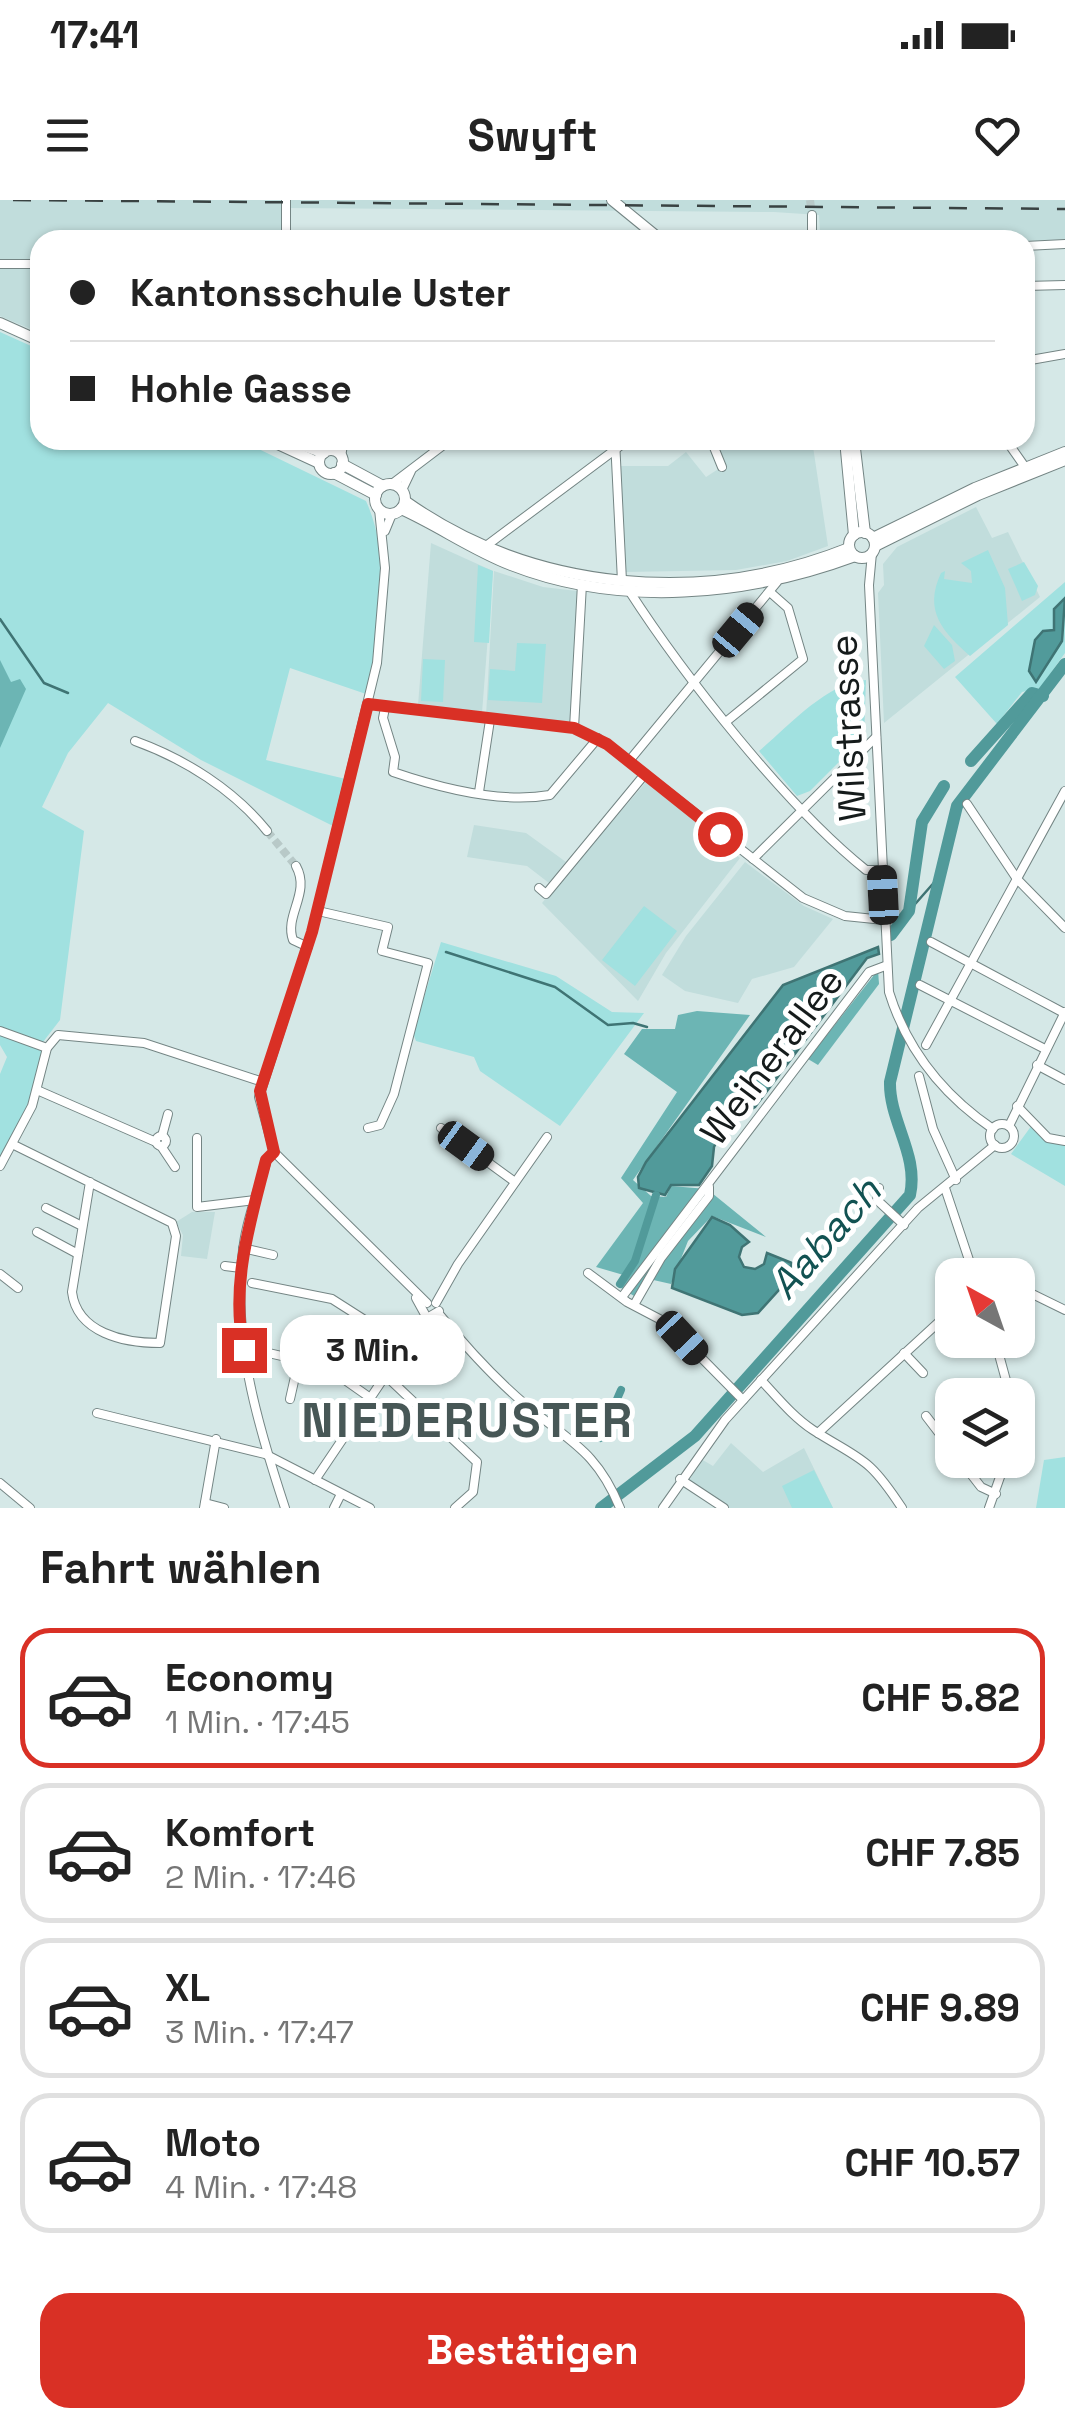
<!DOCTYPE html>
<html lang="de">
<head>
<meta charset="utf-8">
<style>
	body { margin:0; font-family:"Space Grotesk",sans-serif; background:#f2f2f2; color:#222; height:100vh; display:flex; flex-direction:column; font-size:38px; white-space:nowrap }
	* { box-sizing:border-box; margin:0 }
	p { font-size:32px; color:#767676 }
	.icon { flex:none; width:55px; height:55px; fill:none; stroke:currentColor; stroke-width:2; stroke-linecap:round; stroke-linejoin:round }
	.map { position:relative; height:1308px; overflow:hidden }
	.panel { display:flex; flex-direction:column; background:#fff; flex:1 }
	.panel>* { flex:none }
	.guide { position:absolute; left:30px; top:30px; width:1005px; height:220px; border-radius:30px; box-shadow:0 2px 8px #0004; display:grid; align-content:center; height:220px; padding:0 40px; background:#fff }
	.needle { width:65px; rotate:320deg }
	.fabs { position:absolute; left:935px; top:1058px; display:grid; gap:20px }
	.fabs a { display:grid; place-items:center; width:100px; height:100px; border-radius:20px; background:#fff; box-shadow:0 2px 8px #0004; font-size:50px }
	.end { position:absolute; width:45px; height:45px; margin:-22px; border:12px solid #d93025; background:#fff; box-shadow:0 0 0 5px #fff }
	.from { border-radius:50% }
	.bubble { position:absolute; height:70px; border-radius:30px; background:#fff; box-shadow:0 2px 8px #0004; font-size:32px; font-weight:800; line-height:70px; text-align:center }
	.car { position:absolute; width:30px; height:60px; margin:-30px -15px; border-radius:12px; box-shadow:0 0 8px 2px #0007; background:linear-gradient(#222 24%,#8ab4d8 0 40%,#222 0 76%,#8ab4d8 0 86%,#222 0) }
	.guide b { display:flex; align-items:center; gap:35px; height:95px; font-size:38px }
	.guide b+b { border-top:2px solid #e0e0e0 }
	.guide i { width:25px; height:25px; background:#222 }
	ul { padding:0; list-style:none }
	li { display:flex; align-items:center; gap:30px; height:140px; margin:0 20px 15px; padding:0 20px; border:5px solid #e0e0e0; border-radius:30px }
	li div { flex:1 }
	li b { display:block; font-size:38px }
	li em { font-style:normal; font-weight:800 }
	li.current { border-color:#d93025 }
	li>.icon { width:90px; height:90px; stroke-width:1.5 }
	h2 { padding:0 40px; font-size:45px; line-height:120px }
	.primary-button { display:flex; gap:20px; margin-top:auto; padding:20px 40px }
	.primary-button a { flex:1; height:115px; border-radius:30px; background:#d93025; color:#fff; font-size:40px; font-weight:800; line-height:115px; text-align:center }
	.status { display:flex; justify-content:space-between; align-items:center; height:70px; padding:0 50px; background:#fff; direction:ltr }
	.status svg { height:28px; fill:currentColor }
	header { display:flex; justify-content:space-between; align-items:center; height:130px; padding:0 40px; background:#fff; font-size:45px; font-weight:800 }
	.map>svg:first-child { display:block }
	.built { fill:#c1dddc }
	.green { fill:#a1e1e0 }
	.forest { fill:#6cb5b4 }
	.water { fill:#519a9a; stroke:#3f7474; stroke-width:2.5 }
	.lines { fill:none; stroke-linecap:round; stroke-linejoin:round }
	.stream { stroke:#3f7474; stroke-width:2.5 }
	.canal { stroke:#519a9a; stroke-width:8 }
	.river { stroke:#519a9a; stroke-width:12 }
	.minor-tunnel { stroke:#b8c9c8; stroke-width:8; stroke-dasharray:8 4; stroke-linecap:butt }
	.minor-casing { stroke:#748584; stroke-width:10 }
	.major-casing { stroke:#748584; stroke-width:12 }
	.minor { stroke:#fff; stroke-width:8 }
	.major { stroke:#fff; stroke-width:10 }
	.rail { stroke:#394242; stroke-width:2.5; stroke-dasharray:18 18; stroke-linecap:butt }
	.route { stroke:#d93025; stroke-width:12 }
	.labels { text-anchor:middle; stroke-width:10; stroke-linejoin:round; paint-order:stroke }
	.street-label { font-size:38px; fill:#151b1b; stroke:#fff }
	.water-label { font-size:40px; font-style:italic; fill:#125252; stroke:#fff }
	.district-label { font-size:48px; font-weight:bold; letter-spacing:2.5px; fill:#475756; stroke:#fff }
</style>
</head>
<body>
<div class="status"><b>17:41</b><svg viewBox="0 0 49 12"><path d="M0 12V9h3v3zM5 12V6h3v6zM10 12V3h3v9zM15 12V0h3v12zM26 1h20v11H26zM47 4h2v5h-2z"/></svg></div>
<header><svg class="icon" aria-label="menu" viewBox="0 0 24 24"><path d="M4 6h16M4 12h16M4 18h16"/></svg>Swyft<svg class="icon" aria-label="heart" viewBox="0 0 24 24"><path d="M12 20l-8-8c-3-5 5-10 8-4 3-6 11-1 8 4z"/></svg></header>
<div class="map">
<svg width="1065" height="1308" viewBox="0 0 1065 1308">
	<rect width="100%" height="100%" fill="#d5e8e7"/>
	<g class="built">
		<polygon points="0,0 1065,0 1065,41 946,40 945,33 820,32 819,15 774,12 286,8 286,40 40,40 40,133 0,116"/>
		<polygon points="732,240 812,240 828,346 787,361 736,370 625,372 620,266 668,266 686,252 706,277 723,266 720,249"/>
		<polygon points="976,307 992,338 1008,332 1040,397 884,523 878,393 884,385 883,364 897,347"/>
		<polygon points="431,343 493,371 482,513 418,505"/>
		<polygon points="494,371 543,387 577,391 572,522 486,516"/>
		<polygon points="647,581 740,658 666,753 638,801 542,703"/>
		<polygon points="474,625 526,633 566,662 549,683 527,666 467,657"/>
		<polygon points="745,662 804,706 833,719 794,767 752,779 738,803 685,791 662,775 686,736"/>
		<polygon points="192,1012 215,1012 207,1059 181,1056 183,1035 176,1022"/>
		<polygon points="731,1243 763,1272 804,1248 833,1308 728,1308 689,1281 701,1259 713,1266"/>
	</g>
	<g class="green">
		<path d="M0 132 40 150V240H240L366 301C393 360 379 432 366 494L290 468 266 560 350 580 339 629 201 560 108 503 68 553 42 607 84 631 60 820 43 842 32 906 0 966V874L7 857 0 845Z"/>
		<path d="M988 350 1005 388 1008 425 970 456C943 432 923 411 941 373L945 371 944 379 972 383 971 371 961 363Z"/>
		<polygon points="1024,362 1038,386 1035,395 1022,401 1008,369"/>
		<polygon points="478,365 493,371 489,443 474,442"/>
		<polygon points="1065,382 1065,453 1040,488 1022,492 997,524 955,477"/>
		<polygon points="934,425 952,445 955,461 944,469 924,446"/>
		<polygon points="517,443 546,444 542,503 488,500 490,469 515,471"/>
		<polygon points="423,459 445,460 443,502 421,501"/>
		<path d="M866 480 864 537 810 591 797 596 759 551C789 526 826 483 866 480Z"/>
		<polygon points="644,706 677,731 635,786 602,760"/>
		<polygon points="441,742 556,776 612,812 644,813 560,926 480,871 474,857 416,841 413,833"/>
		<polygon points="1032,925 1065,944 1065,986 1011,954"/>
		<polygon points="1065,1257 1065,1308 1036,1308 1044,1260"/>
		<polygon points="814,1270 833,1308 792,1308 782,1286"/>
	</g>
	<g class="forest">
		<polygon points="0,460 11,482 20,479 26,489 0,548"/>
		<polygon points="878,770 879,784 818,865 808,859"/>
		<polygon points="697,811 750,815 633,980 651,996 666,997 671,986 707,989 766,1037 712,1016 688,1041 671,1084 649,1079 639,1099 621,1088 627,1076 596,1067 643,1003 621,978 677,892 624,854 642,829 675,829 678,815"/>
	</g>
	<g class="water">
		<polygon points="1065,398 1062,441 1036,482 1029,471 1035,440 1043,431 1054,430 1054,409"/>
		<polygon points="878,747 879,754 867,758 755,907 725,924 714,947 712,966 699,985 671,985 665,995 639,988 638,977 646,962 783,785"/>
		<polygon points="712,1017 730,1025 749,1042 742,1047 739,1057 744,1067 755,1069 764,1064 767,1053 792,1063 786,1082 758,1113 742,1115 672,1088 675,1069"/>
	</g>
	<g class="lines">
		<g class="stream">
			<polyline points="0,419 44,483 68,493"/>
			<polyline points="909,711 938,678"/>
			<polyline points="446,752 555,787 608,825 633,823 647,827"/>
		</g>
		<g class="canal">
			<polyline points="620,1084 635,1061 656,995"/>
			<polyline points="600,1238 621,1190"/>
		</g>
		<g class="river">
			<polyline points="971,561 1032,493 1043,496"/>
			<polyline points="891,735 909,711 922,622 944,586"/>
			<path d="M601 1308 695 1236 910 995C919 955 889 921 890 882L957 606 1065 464"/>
		</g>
		<g class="minor-tunnel">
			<polyline points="810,0 812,15"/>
			<polyline points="267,631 296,666"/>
		</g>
		<defs>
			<g id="minor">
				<polyline points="286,0 286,40"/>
				<polyline points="812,15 812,40"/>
				<polyline points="1025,46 1065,44"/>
				<polyline points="0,64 40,64"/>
				<polyline points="1025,86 1065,85"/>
				<polyline points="1025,161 1065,154"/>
				<polyline points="615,240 622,381"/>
				<polyline points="711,240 722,267"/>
				<polyline points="1006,240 1025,267"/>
				<polyline points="329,250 336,240"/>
				<polyline points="341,256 344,240"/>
				<polyline points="392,284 450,240"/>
				<polyline points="402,290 411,271"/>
				<polyline points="379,309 385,368 377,463 312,732 259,897 274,952 427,1103"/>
				<polyline points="385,331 392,314"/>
				<polyline points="486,346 628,240"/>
				<path d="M872 353 869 385 889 792C907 850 943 895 993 929"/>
				<path d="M628 389C684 476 786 606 866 670H882"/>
				<polyline points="368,504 574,528 607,544 803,698 845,716 884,720"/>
				<path d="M385 508 383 518 395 557 393 572C440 588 500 604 550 595L598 538"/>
				<polyline points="727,521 803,459 788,408 771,393"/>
				<polyline points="574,528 582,384"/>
				<path d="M135 541C185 559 234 590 267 631"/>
				<polyline points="629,561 777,382"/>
				<polyline points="479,592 490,520"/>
				<polyline points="967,604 1017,679 1065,728"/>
				<polyline points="753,659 876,537"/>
				<path d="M296 666C311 693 284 715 293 740L308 747"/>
				<polyline points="539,688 546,694 645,574"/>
				<polyline points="318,711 388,727 382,751 428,763 394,894 380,925 368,928"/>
				<polyline points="931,742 1064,813"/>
				<polyline points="920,785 1045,849"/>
				<polyline points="0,831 47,848"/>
				<polyline points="926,845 1065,591"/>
				<polyline points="1037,865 1065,880"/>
				<polyline points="919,876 933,929 956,980"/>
				<polyline points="37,890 156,942"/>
				<polyline points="1017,906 1048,938 1065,941"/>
				<circle cx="1002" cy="936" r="12"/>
				<polyline points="1009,926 1065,812"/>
				<polyline points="441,928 515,982"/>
				<circle cx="161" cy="941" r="5"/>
				<polyline points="162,936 168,914"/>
				<polyline points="197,938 197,1007 255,1000"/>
				<path d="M14 945 172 1023 176 1036 160 1143C124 1143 77 1133 72 1092L90 982"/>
				<polyline points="161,946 175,967"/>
				<path d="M274 952 267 960C259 988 248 1015 244 1043 230 1133 257 1223 285 1308"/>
				<polyline points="0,966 32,906 47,848 58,835 144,843 263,882"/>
				<polyline points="879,988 877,1000 904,1025"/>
				<polyline points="945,988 974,1075"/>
				<polyline points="46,1008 82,1026"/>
				<polyline points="37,1032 78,1054"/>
				<polyline points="243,1048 273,1055"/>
				<polyline points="225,1066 241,1068"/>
				<polyline points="588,1073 627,1102 667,1123 743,1200"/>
				<polyline points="0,1074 18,1088"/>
				<polyline points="252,1083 332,1099 404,1145"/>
				<polyline points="1018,1087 1065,1110"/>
				<polyline points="622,1097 869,772 885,766"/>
				<polyline points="416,1098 427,1118 439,1111"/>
				<polyline points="436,1103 458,1064 547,937"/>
				<polyline points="634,1105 661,1058 709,996 709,987"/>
				<path d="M439 1114C465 1146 494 1178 526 1205 570 1242 597 1251 620 1308"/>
				<polyline points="995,1140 1010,1195"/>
				<polyline points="243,1147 325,1166 369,1197"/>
				<polyline points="904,1153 923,1173"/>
				<polyline points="384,1174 477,1262 473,1292 455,1308"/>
				<path d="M761 1180C777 1197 793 1217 813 1230 862 1261 868 1256 902 1308"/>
				<polyline points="290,1199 299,1159"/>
				<polyline points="97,1213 265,1254 370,1308"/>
				<polyline points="926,1216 952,1250"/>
				<polyline points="818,1233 952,1110"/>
				<polyline points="960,1260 981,1287 996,1294"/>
				<polyline points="680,1279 724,1308"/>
				<polyline points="315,1280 425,1117"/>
				<polyline points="0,1283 30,1308"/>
				<polyline points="205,1303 224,1308"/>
				<polyline points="204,1308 216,1239"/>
				<polyline points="334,1308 341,1294"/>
				<polyline points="663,1308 725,1220 918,1008 995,945"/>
				<polyline points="989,1308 1006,1260"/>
			</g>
			<g id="major">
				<polyline points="612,0 661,40"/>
				<polyline points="0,123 40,141"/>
				<polyline points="269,240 319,263"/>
				<polyline points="287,240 324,253"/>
				<polyline points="845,240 854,335"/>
				<polyline points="854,240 865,333"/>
				<circle cx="331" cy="262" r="12"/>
				<polyline points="342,264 383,286"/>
				<polyline points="334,273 376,295"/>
				<circle cx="390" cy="299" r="15"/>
				<path d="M405 301C535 393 704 406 849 348"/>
				<path d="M401 309C439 326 472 350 511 365 621 408 747 396 855 356"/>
				<circle cx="862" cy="345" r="13"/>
				<polyline points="873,338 975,288 1065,252"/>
				<polyline points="875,346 978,295 1065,260"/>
			</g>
		</defs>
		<use href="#minor" class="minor-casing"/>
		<use href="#major" class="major-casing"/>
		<use href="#minor" class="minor"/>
		<use href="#major" class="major"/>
		<polyline class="rail" points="13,0 1065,9"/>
	</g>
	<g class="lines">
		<path class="route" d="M244 1150C230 1085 250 1023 266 960L274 952 260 891 312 732 368 504 574 528 607 544 720 634"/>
	</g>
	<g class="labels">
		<g class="street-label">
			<text transform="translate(848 528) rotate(-93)" y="13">Wilstrasse</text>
			<text transform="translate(772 856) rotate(-53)" y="13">Weiherallee</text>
		</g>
		<g class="water-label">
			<text transform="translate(825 1038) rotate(-49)" y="14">Aabach</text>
		</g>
		<g class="district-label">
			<text x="468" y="1237">NIEDERUSTER</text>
		</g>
	</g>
</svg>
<div class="fabs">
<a><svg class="needle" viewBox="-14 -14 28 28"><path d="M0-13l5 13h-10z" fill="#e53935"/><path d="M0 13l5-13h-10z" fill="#767676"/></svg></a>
<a><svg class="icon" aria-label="layers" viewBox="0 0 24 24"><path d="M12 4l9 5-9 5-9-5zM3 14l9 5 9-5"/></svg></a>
</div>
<i class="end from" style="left:720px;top:634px"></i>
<i class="end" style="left:244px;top:1150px"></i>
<div class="bubble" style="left:280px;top:1115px;width:185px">3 Min.</div>
<i class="car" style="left:738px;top:430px;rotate:40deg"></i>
<i class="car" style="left:883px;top:695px;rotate:357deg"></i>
<i class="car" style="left:466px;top:946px;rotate:126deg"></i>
<i class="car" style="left:682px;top:1138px;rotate:137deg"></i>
<div class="guide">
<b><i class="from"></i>Kantonsschule Uster</b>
<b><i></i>Hohle Gasse</b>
</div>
</div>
<section class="panel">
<h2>Fahrt wählen</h2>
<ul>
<li class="current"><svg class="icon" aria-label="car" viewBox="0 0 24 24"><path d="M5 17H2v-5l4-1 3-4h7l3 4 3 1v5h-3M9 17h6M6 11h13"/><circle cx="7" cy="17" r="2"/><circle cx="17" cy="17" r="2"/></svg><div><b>Economy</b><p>1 Min. · 17:45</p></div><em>CHF 5.82</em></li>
<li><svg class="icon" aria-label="car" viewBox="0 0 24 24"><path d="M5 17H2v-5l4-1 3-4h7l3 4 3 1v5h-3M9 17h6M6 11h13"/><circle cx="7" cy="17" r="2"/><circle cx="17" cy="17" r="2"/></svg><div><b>Komfort</b><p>2 Min. · 17:46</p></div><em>CHF 7.85</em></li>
<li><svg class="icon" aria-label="car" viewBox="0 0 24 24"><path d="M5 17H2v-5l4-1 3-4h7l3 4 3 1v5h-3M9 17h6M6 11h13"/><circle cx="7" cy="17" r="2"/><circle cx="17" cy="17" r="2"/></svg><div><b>XL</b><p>3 Min. · 17:47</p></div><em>CHF 9.89</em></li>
<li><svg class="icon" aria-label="car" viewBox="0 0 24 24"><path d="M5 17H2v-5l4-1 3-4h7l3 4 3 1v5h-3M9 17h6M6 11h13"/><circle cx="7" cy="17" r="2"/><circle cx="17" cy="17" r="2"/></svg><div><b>Moto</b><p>4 Min. · 17:48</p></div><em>CHF 10.57</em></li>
</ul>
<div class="primary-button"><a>Bestätigen</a></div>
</section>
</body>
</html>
